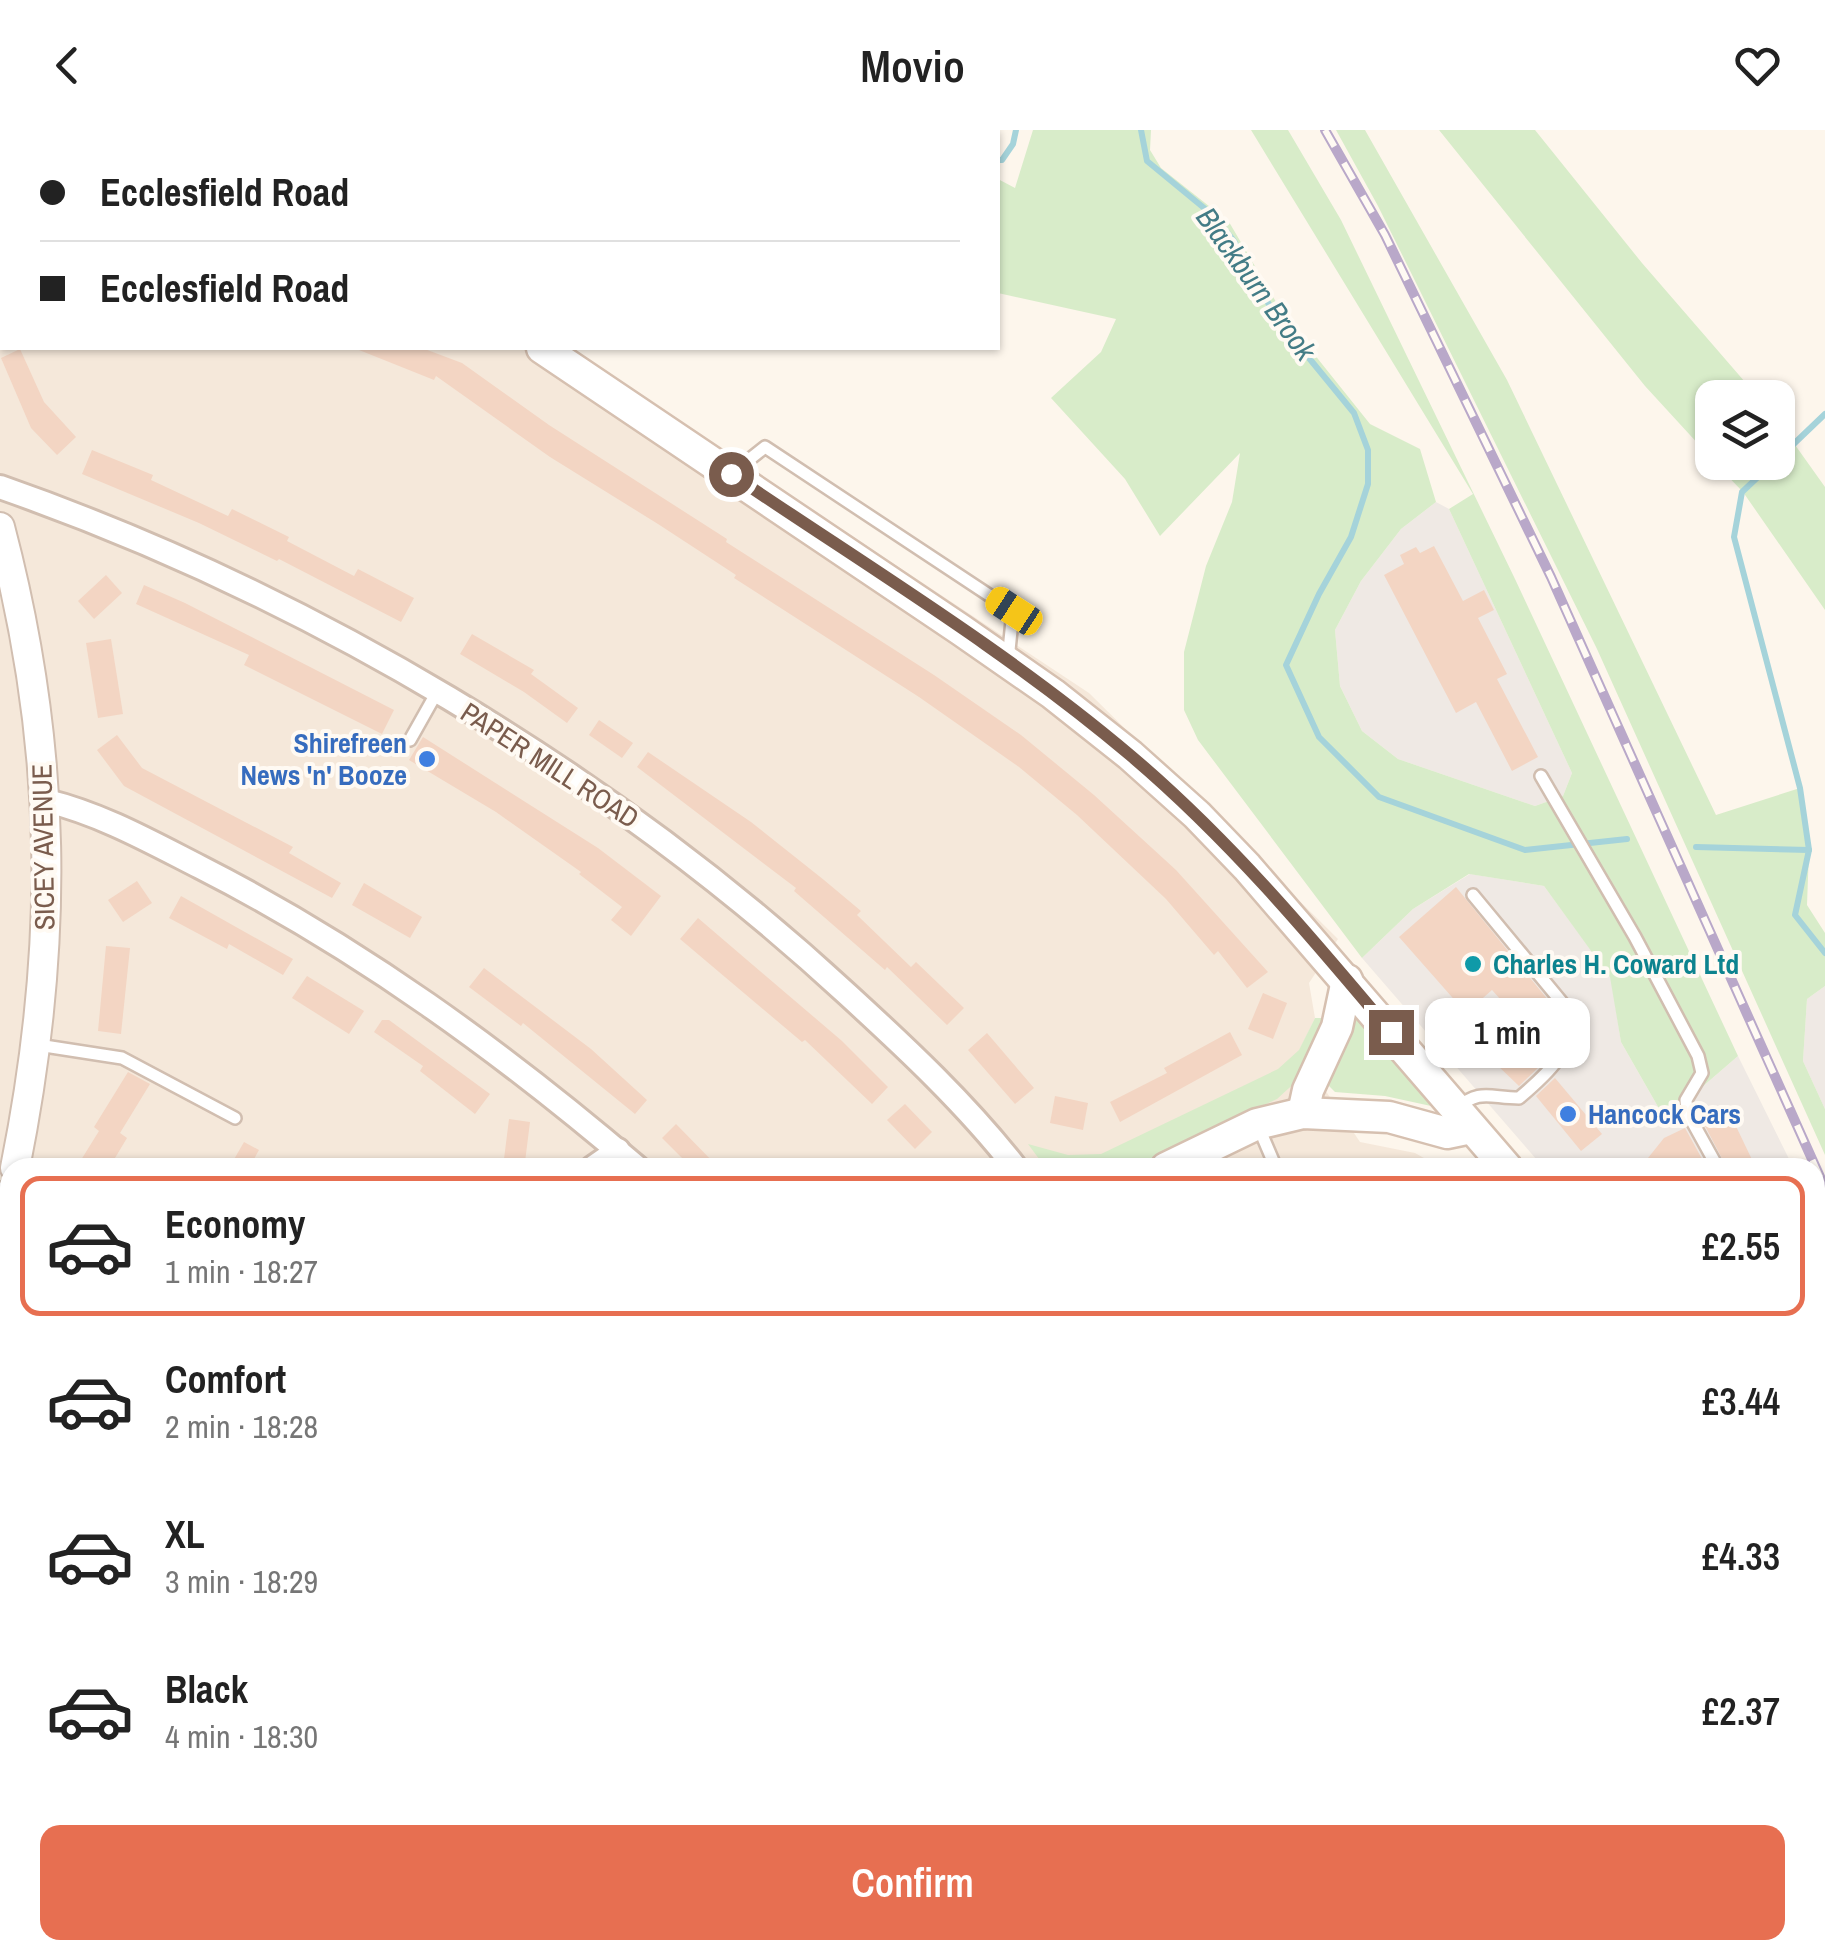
<!DOCTYPE html>
<html lang="en">
<head>
<meta charset="utf-8">
<style>
	body { margin:0; font-family:"Archivo Narrow",sans-serif; background:#f2f2f2; color:#222; height:100vh; display:flex; flex-direction:column; font-size:38px; white-space:nowrap }
	* { box-sizing:border-box; margin:0 }
	p { font-size:32px; color:#767676 }
	.icon { flex:none; width:55px; height:55px; fill:none; stroke:currentColor; stroke-width:2; stroke-linecap:round; stroke-linejoin:round }
	.map { position:relative; flex:1; overflow:hidden }
	.side { position:absolute; left:0px; top:1028px; width:1825px; height:802px; display:flex; flex-direction:column; background:#fff; border-radius:30px 30px 0 0; box-shadow:0 2px 8px #0004 }
	.side>* { flex:none }
	.banner { position:absolute; left:0px; top:0px; width:1000px; height:220px; box-shadow:0 2px 8px #0004; display:grid; align-content:center; height:220px; padding:0 40px; background:#fff }
	.controls { position:absolute; left:1695px; top:250px; display:grid; gap:20px }
	.controls a { display:grid; place-items:center; width:100px; height:100px; border-radius:20px; background:#fff; box-shadow:0 2px 8px #0004; font-size:50px }
	.end { position:absolute; width:45px; height:45px; margin:-22px; border:12px solid #7a5c4d; background:#fff; box-shadow:0 0 0 5px #fff }
	.from { border-radius:50% }
	.bubble { position:absolute; height:70px; border-radius:20px; background:#fff; box-shadow:0 2px 8px #0004; font-size:32px; font-weight:600; line-height:70px; text-align:center }
	.car { position:absolute; width:30px; height:60px; margin:-30px -15px; border-radius:12px; box-shadow:0 0 8px 2px #0007; background:linear-gradient(#f5c518 24%,#345 0 40%,#f5c518 0 76%,#345 0 86%,#f5c518 0) }
	.banner b { display:flex; align-items:center; gap:35px; height:95px; font-size:38px }
	.banner b+b { border-top:2px solid #e0e0e0 }
	.banner i { width:25px; height:25px; background:#222 }
	ul { padding:18px 0 0; list-style:none }
	li { display:flex; align-items:center; gap:30px; height:140px; margin:0 20px 15px; padding:0 20px; border:5px solid transparent; border-radius:20px }
	li div { flex:1 }
	li b { display:block; font-size:38px }
	li em { font-style:normal; font-weight:600 }
	li.active { border-color:#e76f51 }
	li>.icon { width:90px; height:90px; stroke-width:1.5 }
	.action { display:flex; gap:20px; margin-top:auto; padding:20px 40px }
	.action a { flex:1; height:115px; border-radius:20px; background:#e76f51; color:#fff; font-size:40px; font-weight:600; line-height:115px; text-align:center }
	header { display:flex; justify-content:space-between; align-items:center; height:130px; padding:0 40px; background:#fff; font-size:45px; font-weight:600 }
	.map>svg:first-child { display:block }
	.residential { fill:#f5e8da }
	.industrial { fill:#efe9e4 }
	.green { fill:#d8ecc9 }
	.lines { fill:none; stroke-linecap:round; stroke-linejoin:round }
	.stream { stroke:#a5d3da; stroke-width:6 }
	.building { fill:#f3d5c3 }
	.service-casing { stroke:#d1beb0; stroke-width:16 }
	.minor-casing { stroke:#d1beb0; stroke-width:28 }
	.tertiary-casing { stroke:#d1beb0; stroke-width:32 }
	.secondary-casing { stroke:#d6c0b0; stroke-width:35 }
	.service { stroke:#fff; stroke-width:11 }
	.minor { stroke:#fff; stroke-width:22 }
	.tertiary { stroke:#fff; stroke-width:28 }
	.secondary { stroke:#fff; stroke-width:30 }
	.rail-casing { stroke:#b9a8c9; stroke-width:10 }
	.rail { stroke:#fffaf3; stroke-width:6; stroke-dasharray:19; stroke-linecap:butt }
	.route { stroke:#7a5c4d; stroke-width:12 }
	.shop-dot { fill:#3f7fe0; stroke:#fffaf3; stroke-width:4 }
	.culture-dot { fill:#0f9aa8; stroke:#fffaf3; stroke-width:4 }
	.labels { text-anchor:middle; stroke-width:8; stroke-linejoin:round; paint-order:stroke }
	.shop-label { font-size:28px; font-weight:bold; fill:#366cbe; stroke:#fffaf3; text-anchor:end }
	.street-label { font-size:28px; fill:#7a5c4d; stroke:#fffaf3 }
	.culture-label { font-size:28px; font-weight:bold; fill:#0d838f; stroke:#fffaf3; text-anchor:start }
	.water-label { font-size:30px; font-style:italic; fill:#437c86; stroke:#fffaf3 }
</style>
</head>
<body>
<header><svg class="icon" aria-label="back" viewBox="0 0 24 24"><path d="M15 5l-7 7 7 7"/></svg>Movio<svg class="icon" aria-label="heart" viewBox="0 0 24 24"><path d="M12 20l-8-8c-3-5 5-10 8-4 3-6 11-1 8 4z"/></svg></header>
<div class="map">
<svg width="1825" height="1829" viewBox="0 0 1825 1829">
	<rect width="100%" height="100%" fill="#fdf6ec"/>
	<g class="residential">
		<polygon points="0,0 203,0 2,2 2,218 568,218 1089,563 1338,809 1309,853 1315,888 1299,921 1360,1012 1415,1023 1440,1037 10,1038 10,1820 999,1820 990,1829 0,1829"/>
		<polygon points="1181,1820 1771,1820 1777,1829 1173,1829"/>
	</g>
	<g class="industrial">
		<polygon points="1436,372 1449,379 1572,643 1563,666 1535,676 1398,629 1362,601 1340,556 1335,500 1361,451 1401,399"/>
		<polygon points="1470,744 1544,756 1611,847 1621,912 1665,989 1738,926 1793,1037 1543,1037 1362,828 1413,779"/>
		<polygon points="1825,856 1825,979 1803,931 1807,869"/>
	</g>
	<g class="green">
		<polygon points="491,0 946,0 952,2 494,2"/>
		<polygon points="1033,0 1151,0 1150,20 1161,38 1229,92 1286,189 1370,294 1420,319 1436,372 1401,399 1361,451 1335,500 1340,556 1362,601 1398,629 1535,676 1563,666 1572,643 1449,379 1473,364 1251,0 1288,0 1341,90 1515,449 1738,926 1665,989 1621,912 1610,847 1544,756 1469,744 1413,779 1362,828 1198,610 1184,580 1184,522 1206,436 1232,372 1240,323 1160,406 1125,349 1051,268 1101,222 1116,189 998,163 998,49 1015,58"/>
		<polygon points="1336,0 1365,0 1507,250 1716,685 1800,658 1809,720 1807,775 1825,803 1825,856 1807,869 1803,931 1825,979 1825,1025 1597,519 1378,76"/>
		<polygon points="1439,0 1535,0 1642,133 1758,267 1712,268 1712,329 1645,256"/>
		<polygon points="1778,291 1825,357 1825,480 1743,362 1715,333 1778,332"/>
		<polygon points="1315,888 1326,888 1311,938 1277,969 1132,1037 1045,1037 1028,1014 1068,1025 1101,1024 1278,939 1299,920"/>
		<polygon points="1354,889 1364,891 1431,976 1385,966 1335,962 1327,954"/>
		<polygon points="1825,1136 1825,1301 1815,1282 1815,1145"/>
		<polygon points="1815,1368 1825,1384 1825,1829 1777,1829 1771,1820 1815,1820"/>
		<polygon points="999,1820 1181,1820 1173,1829 990,1829"/>
	</g>
	<g class="lines">
		<g class="stream">
			<polyline points="906,0 911,2"/>
			<polyline points="1141,0 1147,31 1215,87 1234,111 1277,189 1354,283 1368,320 1368,354 1351,407 1319,464 1286,535 1319,607 1379,667 1525,720 1627,709"/>
			<polyline points="998,30 1002,30 1013,14 1016,0"/>
			<polyline points="1778,329 1825,284"/>
			<polyline points="1767,339 1773,332"/>
			<polyline points="1759,346 1742,362 1734,407 1800,658 1809,720"/>
			<polyline points="1696,717 1809,720 1795,785 1825,823"/>
		</g>
	</g>
	<g class="building">
		<polygon points="354,218 422,218 462,233 549,295 727,409 726,412 934,545 1021,605 1094,665 1176,740 1268,842 1247,858 1218,821 1214,825 1166,769 1077,685 1019,637 919,567 734,448 736,445 658,394 550,327 436,246 434,250"/>
		<polygon points="20,219 44,272 76,307 57,325 31,298 1,228"/>
		<polygon points="92,320 153,345 151,350 228,386 232,379 289,407 287,411 354,446 358,439 414,468 401,492 279,429 277,431 199,393 82,344"/>
		<polygon points="1434,416 1463,471 1484,460 1494,480 1478,488 1507,544 1497,549 1538,627 1512,641 1476,572 1456,583 1384,445 1404,434 1400,425 1416,417 1420,423"/>
		<polygon points="106,445 122,463 94,489 78,471"/>
		<polygon points="144,455 185,473 394,580 382,604 244,535 249,525 136,474"/>
		<polygon points="472,504 534,540 531,544 578,578 567,593 524,562 460,524"/>
		<polygon points="111,509 123,584 98,588 86,513"/>
		<polygon points="599,590 633,613 622,628 589,605"/>
		<polygon points="117,605 142,638 293,717 289,723 341,753 332,768 124,656 97,620"/>
		<polygon points="423,607 598,718 661,766 631,806 611,790 622,777 579,744 581,742 496,682 409,630"/>
		<polygon points="648,622 751,692 824,750 861,781 857,785 911,837 916,832 964,878 947,895 887,837 885,840 794,761 796,758 637,637"/>
		<polygon points="137,751 152,773 123,792 108,770"/>
		<polygon points="364,753 422,787 410,808 352,775"/>
		<polygon points="1456,757 1553,876 1527,899 1492,860 1466,883 1399,807"/>
		<polygon points="181,766 293,829 283,845 229,814 227,819 169,788"/>
		<polygon points="698,788 842,911 888,957 872,974 805,910 802,912 680,809"/>
		<polygon points="106,816 130,818 121,904 98,901"/>
		<polygon points="484,838 591,919 647,970 635,984 523,893 521,896 469,857"/>
		<polygon points="307,846 364,881 349,904 292,868"/>
		<polygon points="1263,863 1287,873 1273,909 1248,899"/>
		<polygon points="382,890 389,890 490,964 475,984 420,941 423,936 374,902"/>
		<polygon points="1534,897 1552,914 1539,928 1543,933 1519,956 1497,935"/>
		<polygon points="1230,902 1242,925 1120,992 1110,972 1167,943 1164,938"/>
		<polygon points="987,903 1034,958 1015,974 968,920"/>
		<polygon points="128,942 150,954 120,1003 127,1008 109,1038 93,1038 81,1030 99,1001 94,997"/>
		<polygon points="1555,948 1602,1004 1581,1021 1536,966"/>
		<polygon points="1055,966 1088,973 1083,1000 1050,993"/>
		<polygon points="905,974 932,1002 915,1019 887,990"/>
		<polygon points="509,989 530,992 525,1032 504,1029"/>
		<polygon points="1733,990 1756,1038 1727,1038 1704,994"/>
		<polygon points="676,994 719,1038 692,1038 662,1008"/>
		<polygon points="1685,998 1707,1038 1640,1038 1664,1008"/>
		<polygon points="244,1012 259,1020 249,1038 229,1038"/>
	</g>
	<g class="lines">
		<defs>
			<g id="service">
				<polyline points="731,344 765,317 1013,481 1008,530"/>
				<polyline points="410,610 437,562"/>
				<polyline points="1541,646 1635,807 1698,926 1702,943 1686,970 1687,982 1718,1038"/>
				<polyline points="38,915 122,928 235,988"/>
				<path d="M1456 979C1480 958 1490 968 1519 968 1545 946 1577 919 1569 881L1473 765"/>
				<polyline points="1259,998 1276,1038"/>
			</g>
			<g id="minor">
				<path d="M0 357C306 464 609 644 847 864 906 918 966 974 1016 1038"/>
				<path d="M47 671C101 684 151 712 200 737 359 818 502 922 638 1038"/>
				<polyline points="592,1038 618,1020"/>
				<polyline points="0,1370 10,1375"/>
				<polyline points="0,1668 10,1677"/>
				<polyline points="81,1820 82,1829"/>
				<polyline points="338,1820 340,1829"/>
				<polyline points="1566,1820 1576,1829"/>
				<polyline points="964,1829 975,1820"/>
				<polyline points="1189,1829 1197,1820"/>
			</g>
			<g id="tertiary">
				<polyline points="0,39 2,39"/>
				<path d="M0 397C58 617 60 815 15 1038"/>
				<polyline points="0,1106 10,1063"/>
				<polyline points="1815,1124 1825,1117"/>
			</g>
			<g id="secondary">
				<polyline points="227,0 230,2"/>
				<polyline points="542,218 961,500 1053,564 1130,625 1197,685 1247,737 1507,1038"/>
				<polyline points="1303,983 1308,960 1337,897 1347,850"/>
				<polyline points="1166,1038 1257,994 1303,983 1389,987 1447,1003 1471,998"/>
				<polyline points="1815,1324 1825,1338"/>
				<polyline points="659,1829 661,1820"/>
			</g>
		</defs>
		<use href="#service" class="service-casing"/>
		<use href="#minor" class="minor-casing"/>
		<use href="#tertiary" class="tertiary-casing"/>
		<use href="#secondary" class="secondary-casing"/>
		<use href="#service" class="service"/>
		<use href="#minor" class="minor"/>
		<use href="#tertiary" class="tertiary"/>
		<use href="#secondary" class="secondary"/>
		<defs>
			<g id="rail">
				<polyline points="1325,0 1385,105 1551,447 1825,1058"/>
				<polyline points="1815,1069 1825,1092"/>
			</g>
		</defs>
		<use href="#rail" class="rail-casing"/>
		<use href="#rail" class="rail"/>
	</g>
	<g class="lines">
		<path class="route" d="M731 344C865 435 1006 520 1130 625 1227 707 1309 804 1391 902"/>
	</g>
	<g class="shop-dot">
		<circle cx="427" cy="629" r="10"/>
		<circle cx="1568" cy="984" r="10"/>
	</g>
	<circle class="culture-dot" cx="1473" cy="834" r="10"/>
	<g class="labels">
		<g class="shop-label">
			<text x="407" y="623">Shirefreen<tspan x="407" dy="32">News 'n' Booze</tspan></text>
			<text x="1588" y="994" text-anchor="start">Hancock Cars</text>
		</g>
		<g class="street-label">
			<text transform="translate(550 635) rotate(33)" y="10">PAPER MILL ROAD</text>
			<text transform="translate(43 717) rotate(-91)" y="10">SICEY AVENUE</text>
		</g>
		<g class="culture-label">
			<text x="1493" y="844">Charles H. Coward Ltd</text>
		</g>
		<g class="water-label">
			<text transform="translate(1256 154) rotate(54)" y="10">Blackburn Brook</text>
		</g>
	</g>
</svg>
<div class="controls">
<a><svg class="icon" aria-label="layers" viewBox="0 0 24 24"><path d="M12 4l9 5-9 5-9-5zM3 14l9 5 9-5"/></svg></a>
</div>
<i class="end from" style="left:731px;top:344px"></i>
<i class="end" style="left:1391px;top:902px"></i>
<div class="bubble" style="left:1425px;top:868px;width:165px">1 min</div>
<i class="car" style="left:1014px;top:481px;rotate:303deg"></i>
<div class="banner">
<b><i class="from"></i>Ecclesfield Road</b>
<b><i></i>Ecclesfield Road</b>
</div>
<section class="side">
<ul>
<li class="active"><svg class="icon" aria-label="car" viewBox="0 0 24 24"><path d="M5 17H2v-5l4-1 3-4h7l3 4 3 1v5h-3M9 17h6M6 11h13"/><circle cx="7" cy="17" r="2"/><circle cx="17" cy="17" r="2"/></svg><div><b>Economy</b><p>1 min · 18:27</p></div><em>£2.55</em></li>
<li><svg class="icon" aria-label="car" viewBox="0 0 24 24"><path d="M5 17H2v-5l4-1 3-4h7l3 4 3 1v5h-3M9 17h6M6 11h13"/><circle cx="7" cy="17" r="2"/><circle cx="17" cy="17" r="2"/></svg><div><b>Comfort</b><p>2 min · 18:28</p></div><em>£3.44</em></li>
<li><svg class="icon" aria-label="car" viewBox="0 0 24 24"><path d="M5 17H2v-5l4-1 3-4h7l3 4 3 1v5h-3M9 17h6M6 11h13"/><circle cx="7" cy="17" r="2"/><circle cx="17" cy="17" r="2"/></svg><div><b>XL</b><p>3 min · 18:29</p></div><em>£4.33</em></li>
<li><svg class="icon" aria-label="car" viewBox="0 0 24 24"><path d="M5 17H2v-5l4-1 3-4h7l3 4 3 1v5h-3M9 17h6M6 11h13"/><circle cx="7" cy="17" r="2"/><circle cx="17" cy="17" r="2"/></svg><div><b>Black</b><p>4 min · 18:30</p></div><em>£2.37</em></li>
</ul>
<div class="action"><a>Confirm</a></div>
</section>
</div>
</body>
</html>
